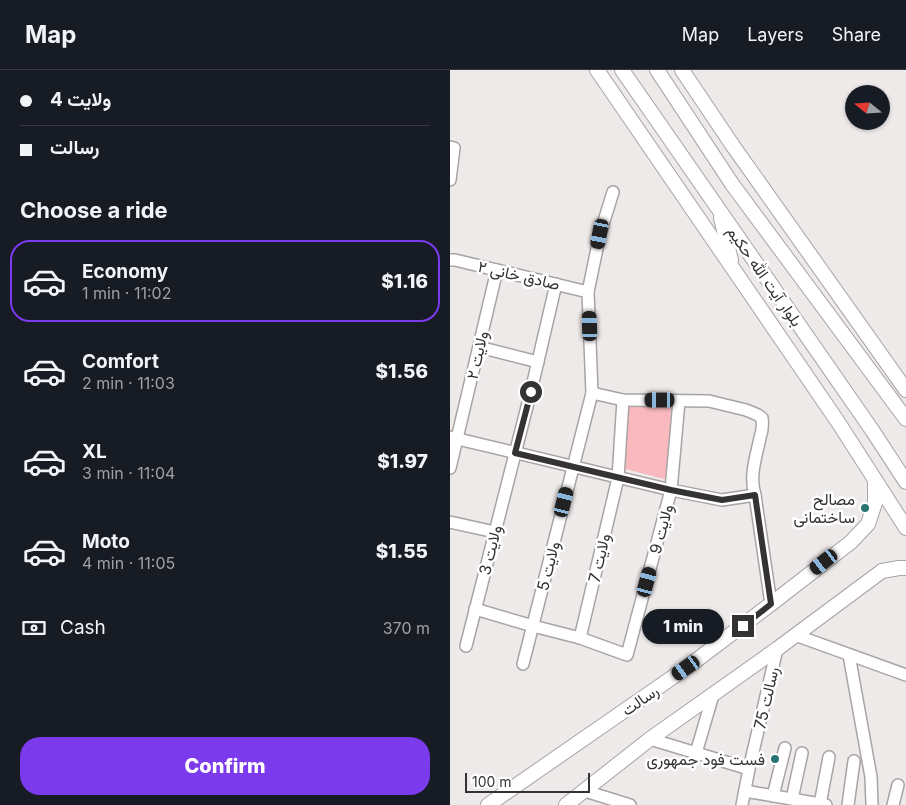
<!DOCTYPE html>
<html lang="en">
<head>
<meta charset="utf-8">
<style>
	body { margin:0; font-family:Inter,Vazirmatn,sans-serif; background:#242831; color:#f1f3f6; height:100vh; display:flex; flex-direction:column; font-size:19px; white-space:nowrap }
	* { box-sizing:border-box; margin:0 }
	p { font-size:16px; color:#9ea1a6 }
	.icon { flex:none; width:28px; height:28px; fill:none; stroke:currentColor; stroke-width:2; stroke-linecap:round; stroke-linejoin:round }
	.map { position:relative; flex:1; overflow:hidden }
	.details { display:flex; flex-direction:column; background:#171b24; width:450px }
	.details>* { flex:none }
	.top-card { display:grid; align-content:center; height:110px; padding:0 20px; background:#171b24 }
	.needle { width:32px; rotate:288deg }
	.fabs { position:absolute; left:395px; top:15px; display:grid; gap:10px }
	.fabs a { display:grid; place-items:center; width:45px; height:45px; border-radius:50%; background:#171b24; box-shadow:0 1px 4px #0004; font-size:25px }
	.scale { position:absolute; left:15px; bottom:12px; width:125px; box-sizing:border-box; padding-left:5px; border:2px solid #343232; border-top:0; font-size:14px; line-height:18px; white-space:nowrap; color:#343232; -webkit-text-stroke:4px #fff; paint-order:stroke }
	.end { position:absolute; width:22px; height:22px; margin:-11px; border:6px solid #343232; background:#fff; box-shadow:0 0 0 2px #fff }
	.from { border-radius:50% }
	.bubble { position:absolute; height:35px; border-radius:18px; background:#171b24; box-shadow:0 1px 4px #0004; font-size:16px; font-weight:800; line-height:35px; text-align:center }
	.car { position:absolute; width:15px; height:30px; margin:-15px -8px; border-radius:6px; box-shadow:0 0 4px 1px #0007; background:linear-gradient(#222 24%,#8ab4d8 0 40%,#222 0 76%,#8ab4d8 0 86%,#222 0) }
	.top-card b { display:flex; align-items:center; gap:18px; height:48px; font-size:19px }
	.top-card b+b { border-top:1px solid #363941 }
	.top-card i { width:12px; height:12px; background:#f1f3f6 }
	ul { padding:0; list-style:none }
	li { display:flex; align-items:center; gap:15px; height:82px; margin:0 10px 8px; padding:0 10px; border:2px solid transparent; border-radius:20px }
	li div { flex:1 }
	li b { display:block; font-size:19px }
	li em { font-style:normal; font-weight:800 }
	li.selected { border-color:#7c3aed }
	li>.icon { width:45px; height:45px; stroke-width:1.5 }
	h2 { padding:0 20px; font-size:22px; line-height:60px }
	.pay { display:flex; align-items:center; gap:12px; height:55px; padding:0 20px; font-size:19px }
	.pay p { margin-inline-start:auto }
	.button { display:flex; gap:10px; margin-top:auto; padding:10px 20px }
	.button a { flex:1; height:58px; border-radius:20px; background:#7c3aed; color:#fff; font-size:20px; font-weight:800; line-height:58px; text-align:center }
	header { display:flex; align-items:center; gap:30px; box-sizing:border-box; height:70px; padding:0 25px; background:#171b24; border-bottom:1px solid #363941 }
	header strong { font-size:24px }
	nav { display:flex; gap:28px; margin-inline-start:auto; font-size:18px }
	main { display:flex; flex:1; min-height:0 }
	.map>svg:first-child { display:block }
	.green { fill:#f9b9be }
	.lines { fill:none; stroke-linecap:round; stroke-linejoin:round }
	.minor-casing { stroke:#a9a3a3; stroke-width:14 }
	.major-casing { stroke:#a9a3a3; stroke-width:16 }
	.minor { stroke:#fff; stroke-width:11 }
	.major { stroke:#fff; stroke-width:14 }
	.route { stroke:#343232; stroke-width:6 }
	.poi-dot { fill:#2a7473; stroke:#fff; stroke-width:2 }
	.labels { text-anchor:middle; stroke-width:5; stroke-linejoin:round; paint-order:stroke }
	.street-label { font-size:16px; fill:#343232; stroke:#fff }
	.poi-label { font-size:16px; fill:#343232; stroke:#fff; text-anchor:end }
</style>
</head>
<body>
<header>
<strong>Map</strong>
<nav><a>Map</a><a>Layers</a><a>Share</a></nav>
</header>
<main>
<section class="details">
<div class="top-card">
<b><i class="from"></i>ولایت 4</b>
<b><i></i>رسالت</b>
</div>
<h2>Choose a ride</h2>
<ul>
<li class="selected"><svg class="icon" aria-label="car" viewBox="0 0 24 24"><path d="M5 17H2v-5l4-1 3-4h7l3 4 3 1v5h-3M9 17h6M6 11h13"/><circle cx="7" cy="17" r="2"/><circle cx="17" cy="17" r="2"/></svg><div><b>Economy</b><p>1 min · 11:02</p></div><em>$1.16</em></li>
<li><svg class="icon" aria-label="car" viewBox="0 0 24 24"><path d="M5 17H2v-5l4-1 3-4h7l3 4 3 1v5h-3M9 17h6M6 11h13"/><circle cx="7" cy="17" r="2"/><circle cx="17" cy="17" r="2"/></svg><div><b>Comfort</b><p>2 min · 11:03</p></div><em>$1.56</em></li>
<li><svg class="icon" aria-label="car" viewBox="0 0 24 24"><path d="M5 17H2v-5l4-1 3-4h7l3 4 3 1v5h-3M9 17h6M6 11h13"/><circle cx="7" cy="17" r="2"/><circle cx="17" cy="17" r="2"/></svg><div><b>XL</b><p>3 min · 11:04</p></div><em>$1.97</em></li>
<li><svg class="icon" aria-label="car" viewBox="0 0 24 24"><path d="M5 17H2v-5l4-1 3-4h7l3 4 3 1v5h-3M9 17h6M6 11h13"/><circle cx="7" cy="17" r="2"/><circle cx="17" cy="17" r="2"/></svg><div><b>Moto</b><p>4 min · 11:05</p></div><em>$1.55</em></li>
</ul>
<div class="pay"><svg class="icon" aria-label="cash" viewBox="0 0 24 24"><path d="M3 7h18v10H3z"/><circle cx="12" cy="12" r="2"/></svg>Cash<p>370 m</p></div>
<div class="button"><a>Confirm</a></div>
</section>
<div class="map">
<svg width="456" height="735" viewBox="0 0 456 735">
	<rect width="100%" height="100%" fill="#efeaea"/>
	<polygon class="green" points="178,336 221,337 218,410 175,399"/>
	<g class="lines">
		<defs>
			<g id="minor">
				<polyline points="0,77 4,78 0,110"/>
				<polyline points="0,190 5,190 138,222"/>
				<polyline points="29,277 88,292"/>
				<path d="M142 323 173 330 259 331 296 340 308 345 312 348C313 355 312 362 310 368 306 387 299 406 305 425L321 534"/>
				<polyline points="0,367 221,420 272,430 305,425"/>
				<polyline points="0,398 47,200"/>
				<polyline points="0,452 45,462"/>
				<polyline points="25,539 83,556 130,568 177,585 221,420 229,331"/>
				<polyline points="345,565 456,605"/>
				<polyline points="130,568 168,408 173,330"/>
				<polyline points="16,576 81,321 106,214"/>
				<polyline points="399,585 421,707 422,735"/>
				<polyline points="73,594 142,323 138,222 150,164 163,122"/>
				<polyline points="200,669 299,699"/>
				<polyline points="246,683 263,625"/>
				<polyline points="135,721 180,735"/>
				<polyline points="295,721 376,735"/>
				<polyline points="323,726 335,678"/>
				<polyline points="342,729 352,683"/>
				<polyline points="370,734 379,687"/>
				<polyline points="292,735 299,699 327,579"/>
				<polyline points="398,735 404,691"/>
				<polyline points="443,735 448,715"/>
			</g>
			<g id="major">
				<polyline points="147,0 388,352 456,458"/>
				<polyline points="172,0 422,360 456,412"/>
				<polyline points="207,0 282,114 456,349"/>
				<polyline points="232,0 283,76 456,320"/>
				<polyline points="271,148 281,190"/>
				<polyline points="38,735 236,598 321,534 401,472 418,454 425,433 425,410"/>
				<polyline points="116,735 200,669 327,579 432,501 449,498 456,498"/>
			</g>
		</defs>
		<use href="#minor" class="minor-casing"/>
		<use href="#major" class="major-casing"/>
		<use href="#minor" class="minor"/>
		<use href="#major" class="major"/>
	</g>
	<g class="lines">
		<polyline class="route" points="81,322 65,383 221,420 272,430 305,425 321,534 293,556"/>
	</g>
	<g class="poi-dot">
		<circle cx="415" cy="438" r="5"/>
		<circle cx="325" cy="689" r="5"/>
	</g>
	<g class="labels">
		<g class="street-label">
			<text transform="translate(69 205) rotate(13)" y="6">صادق خانی ۲</text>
			<text transform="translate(315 206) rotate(55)" y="6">بلوار آیت الله حکیم</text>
			<text transform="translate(27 285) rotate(-77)" y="6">ولایت ۲</text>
			<text transform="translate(211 459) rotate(-75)" y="6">ولایت 9</text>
			<text transform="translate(40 480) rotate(-76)" y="6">ولایت 3</text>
			<text transform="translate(149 488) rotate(-77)" y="6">ولایت 7</text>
			<text transform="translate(98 496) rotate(-76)" y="6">ولایت 5</text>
			<text transform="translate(316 628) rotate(-77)" y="6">رسالت 75</text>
			<text transform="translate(190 630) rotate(-35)" y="6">رسالت</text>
		</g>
		<g class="poi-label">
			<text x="405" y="435">مصالح<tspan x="405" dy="18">ساختمانی</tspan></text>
			<text x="315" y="695">فست فود جمهوری</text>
		</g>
	</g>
</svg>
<div class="fabs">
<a><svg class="needle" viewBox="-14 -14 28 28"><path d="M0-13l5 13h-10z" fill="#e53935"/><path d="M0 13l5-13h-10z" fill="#9ea1a6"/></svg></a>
</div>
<div class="scale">100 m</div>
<i class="end from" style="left:81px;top:322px"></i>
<i class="end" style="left:293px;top:556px"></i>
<div class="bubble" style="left:192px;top:539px;width:82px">1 min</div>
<i class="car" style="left:150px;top:164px;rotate:191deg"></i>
<i class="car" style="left:140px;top:256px;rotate:358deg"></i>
<i class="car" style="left:210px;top:330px;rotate:270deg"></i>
<i class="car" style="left:114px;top:432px;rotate:14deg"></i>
<i class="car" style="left:374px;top:492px;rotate:232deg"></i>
<i class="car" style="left:197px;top:512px;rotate:15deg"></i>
<i class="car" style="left:236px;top:598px;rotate:235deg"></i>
</div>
</main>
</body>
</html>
